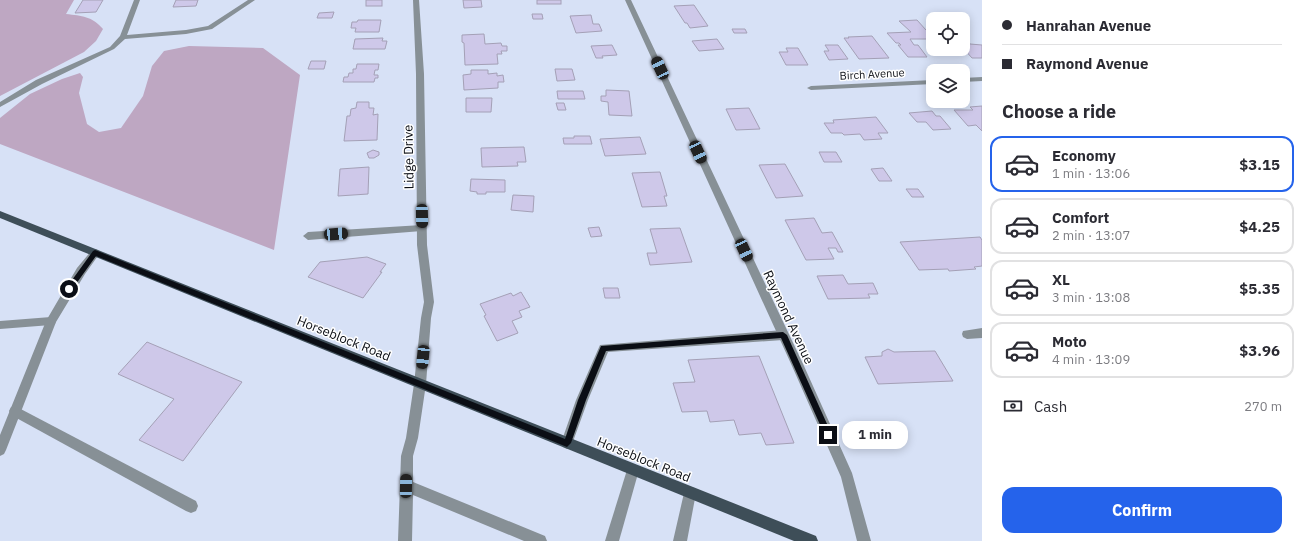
<!DOCTYPE html>
<html lang="en">
<head>
<meta charset="utf-8">
<style>
	body { margin:0; font-family:"IBM Plex Sans",sans-serif; background:#f7f7f7; color:#2b2b33; height:100vh; display:flex; flex-direction:column; font-size:15px; white-space:nowrap }
	* { box-sizing:border-box; margin:0 }
	p { font-size:13px; color:#7c7c81 }
	.icon { flex:none; width:22px; height:22px; fill:none; stroke:currentColor; stroke-width:2; stroke-linecap:round; stroke-linejoin:round }
	.map { position:relative; flex:1; overflow:hidden }
	.details { display:flex; flex-direction:column; background:#fff; width:320px }
	.details>* { flex:none }
	.top-card { display:grid; align-content:center; height:88px; padding:0 20px; background:#fff }
	.tools { position:absolute; left:926px; top:12px; display:grid; gap:8px }
	.tools a { display:grid; place-items:center; width:44px; height:44px; border-radius:8px; background:#fff; box-shadow:0 2px 10px #0003; font-size:20px }
	.end { position:absolute; width:18px; height:18px; margin:-9px; border:5px solid #0b0e15; background:#fff; box-shadow:0 0 0 2px #fff }
	.from { border-radius:50% }
	.bubble { position:absolute; height:28px; border-radius:12px; background:#fff; box-shadow:0 2px 10px #0003; font-size:13px; font-weight:800; line-height:28px; text-align:center }
	.car { position:absolute; width:12px; height:24px; margin:-12px -6px; border-radius:5px; box-shadow:0 0 3px 1px #0007; background:linear-gradient(#222 24%,#8ab4d8 0 40%,#222 0 76%,#8ab4d8 0 86%,#222 0) }
	.top-card b { display:flex; align-items:center; gap:14px; height:38px; font-size:15px }
	.top-card b+b { border-top:1px solid #e1e1e2 }
	.top-card i { width:10px; height:10px; background:#2b2b33 }
	ul { padding:0; list-style:none }
	li { display:flex; align-items:center; gap:12px; height:56px; margin:0 8px 6px; padding:0 12px; border:2px solid #e1e1e2; border-radius:12px }
	li div { flex:1 }
	li b { display:block; font-size:15px }
	li em { font-style:normal; font-weight:800 }
	li.on { border-color:#2563eb }
	li>.icon { width:36px; height:36px; stroke-width:1.5 }
	h2 { padding:0 20px; font-size:18px; line-height:48px }
	.pay { display:flex; align-items:center; gap:10px; height:44px; padding:0 20px; font-size:15px }
	.pay p { margin-inline-start:auto }
	.cta { display:flex; gap:8px; margin-top:auto; padding:8px 20px }
	.cta a { flex:1; height:46px; border-radius:12px; background:#2563eb; color:#fff; font-size:16px; font-weight:800; line-height:46px; text-align:center }
	main { display:flex; flex:1; min-height:0 }
	.map>svg:first-child { display:block }
	.forest { fill:#bea7c2 }
	.building { fill:#cec8e9; stroke:#a4a0b6 }
	.lines { fill:none; stroke-linecap:round; stroke-linejoin:round }
	.lane { fill:#879096; fill-rule:evenodd }
	.street { fill:#879096; fill-rule:evenodd }
	.primary { fill:#3e4e58; fill-rule:evenodd }
	.route { fill:#0b0e15 }
	.labels { text-anchor:middle; stroke-width:3; stroke-linejoin:round; paint-order:stroke }
	.far-street-label { font-size:11px; fill:#0b0e15; stroke:#fff }
	.street-label { font-size:13px; fill:#0b0e15; stroke:#fff }
</style>
</head>
<body>
<main>
<div class="map">
<svg width="982" height="541" viewBox="0 0 982 541">
	<rect width="100%" height="100%" fill="#d7e1f6"/>
	<g class="forest">
		<path d="M0 0H74L66 14C82 16 92 16 103 29L96 41 84 52 0 96Z"/>
		<polygon points="189,46 263,48 300,75 274,250 0,144 0,118 30,94 62,79 80,73 83,77 79,93 87,124 99,132 121,128 143,96 152,66 164,51"/>
	</g>
	<g class="building">
		<polygon points="83,0 103,0 96,12 75,13"/>
		<polygon points="176,0 198,0 196,6 173,7"/>
		<rect x="366" y="0" width="16" height="6"/>
		<polygon points="463,0 481,0 482,7 464,8"/>
		<rect x="537" y="0" width="24" height="4"/>
		<polygon points="694,5 708,26 690,28 687,23 685,23 674,6"/>
		<polygon points="334,12 332,18 317,18 319,13"/>
		<polygon points="532,14 542,14 543,19 533,19"/>
		<polygon points="591,15 593,24 599,24 602,31 576,33 570,16"/>
		<polygon points="358,20 381,20 379,32 355,32 356,28 351,28 352,22 357,22"/>
		<polygon points="917,20 926,30 930,30 933,33 933,39 910,39 914,45 918,45 927,57 908,57 898,45 901,45 899,43 896,43 887,33 911,32 899,21"/>
		<polygon points="732,29 745,29 747,33 734,33"/>
		<polygon points="484,34 485,44 501,43 502,46 507,46 507,51 501,51 502,54 497,54 498,64 465,65 464,43 462,42 462,35"/>
		<polygon points="872,36 889,58 859,59 844,38 849,38 848,37"/>
		<polygon points="383,38 382,41 387,41 385,49 353,49 355,39"/>
		<polygon points="717,39 724,49 699,51 692,41"/>
		<polygon points="963,41 968,41 970,44 982,45 982,58 972,58 963,48"/>
		<polygon points="612,45 617,55 602,56 603,58 596,58 591,46"/>
		<polygon points="825,45 838,45 848,59 829,60 824,51 829,51"/>
		<polygon points="786,48 798,48 808,65 786,65 779,52 788,52"/>
		<polygon points="311,61 326,61 324,69 308,69"/>
		<polygon points="357,64 379,64 378,70 375,70 374,75 378,75 378,78 375,78 374,82 343,82 344,77 348,77 349,73 353,73 353,69 356,69"/>
		<polygon points="555,69 572,69 575,80 557,81"/>
		<polygon points="471,70 488,70 488,74 497,73 497,76 503,75 504,82 498,82 498,88 464,90 463,75 471,74"/>
		<polygon points="606,90 629,91 632,116 609,115 608,102 601,101 601,96 606,96"/>
		<polygon points="557,91 583,91 585,99 558,99"/>
		<polygon points="466,98 492,98 491,112 466,112"/>
		<polygon points="357,102 369,102 369,108 374,108 373,115 378,114 377,140 344,141 347,116 350,116 351,109 356,108"/>
		<polygon points="556,103 564,103 566,110 558,110"/>
		<polygon points="982,106 982,131 976,125 968,126 954,110 973,110 970,107"/>
		<polygon points="749,108 760,129 736,130 726,109"/>
		<polygon points="932,111 936,116 940,116 951,129 933,130 926,122 917,122 909,113"/>
		<polygon points="876,117 888,133 878,133 882,139 864,140 860,134 844,135 842,133 831,133 824,123 834,123 833,120"/>
		<polygon points="574,136 590,136 592,144 564,144 563,138 574,138"/>
		<polygon points="640,137 646,154 605,156 600,139"/>
		<polygon points="524,147 526,162 517,162 518,166 482,167 481,148"/>
		<polygon points="373,150 379,152 379,155 374,158 369,158 367,153"/>
		<polygon points="819,152 836,152 842,162 824,162"/>
		<polygon points="785,164 803,196 776,198 759,165"/>
		<polygon points="369,167 368,194 338,196 340,169"/>
		<polygon points="883,168 892,181 879,181 871,169"/>
		<polygon points="660,172 667,196 664,196 667,206 642,207 632,173"/>
		<polygon points="471,179 505,180 505,192 486,192 486,194 477,194 477,192 470,191"/>
		<polygon points="906,189 918,189 924,197 912,197"/>
		<polygon points="513,195 534,196 533,212 511,210"/>
		<polygon points="814,218 822,233 832,232 843,252 838,252 836,248 828,248 834,259 806,260 785,220"/>
		<polygon points="599,227 602,236 591,237 588,228"/>
		<polygon points="680,228 692,262 650,265 647,253 657,253 650,229"/>
		<polygon points="980,237 982,240 982,266 974,267 976,269 949,271 948,269 919,270 900,242"/>
		<polygon points="367,257 386,264 380,272 382,272 363,298 308,277 320,262"/>
		<polygon points="843,275 848,284 873,283 878,294 868,294 870,298 828,299 817,276"/>
		<polygon points="603,288 618,288 620,298 605,298"/>
		<polygon points="521,292 530,307 519,311 522,317 512,321 518,333 497,341 484,316 486,315 480,304 511,293 513,296"/>
		<polygon points="147,342 242,382 183,461 139,440 174,399 118,374"/>
		<polygon points="888,349 894,352 935,351 953,381 878,384 865,357 882,356 882,352"/>
		<polygon points="759,356 794,443 766,445 761,433 739,435 734,420 710,422 707,411 682,412 673,383 695,382 688,360"/>
	</g>
	<g class="lines">
		<g class="lane">
			<polygon points="134,0 140,0 127,35 186,30 208,26 248,0 255,0 212,29 186,34 125,39 114,49 42,84 0,107 0,102 36,80 110,47 120,36"/>
			<polygon points="422,225 427,228 422,231 308,240 303,236 308,232"/>
			<polygon points="51,317 55,318 56,321 55,324 51,325 0,329 0,321"/>
			<polygon points="783,330 787,332 788,335 787,338 783,340 608,352 588,400 571,447 567,449 563,447 561,443 576,400 600,345"/>
			<polygon points="420,379 424,380 426,384 418,438 413,456 413,482 545,536 547,541 524,541 413,495 412,541 398,541 401,456 406,438 414,384 416,380"/>
			<polygon points="15,406 196,501 198,506 196,511 191,513 186,511 11,415 9,411 11,407"/>
			<polygon points="633,464 637,466 639,470 619,541 605,541 627,470 629,466"/>
			<polygon points="690,487 695,488 696,493 687,541 673,541 684,493 685,488"/>
		</g>
		<g class="street">
			<polygon points="413,0 419,0 424,74 427,245 434,302 431,318 426,384 424,388 420,389 416,388 414,384 421,318 424,302 417,245 416,74"/>
			<polygon points="625,0 631,0 804,366 852,473 871,541 857,541 841,477 792,366"/>
			<polygon points="982,77 982,81 963,82 963,78"/>
			<polygon points="933,80 933,84 811,90 807,88 811,86"/>
			<polygon points="95,249 98,250 100,253 85,274 56,322 6,450 4,454 0,456 0,435 46,321 77,268 92,250"/>
			<polygon points="982,328 982,338 967,339 963,337 962,334 963,331"/>
		</g>
		<polygon class="primary" points="0,211 811,534 816,536 818,541 794,541 0,218"/>
	</g>
	<polygon class="route" points="95,250 565,439 578,400 601,346 783,332 787,335 832,435 828,439 826,438 781,338 606,351 586,400 571,443 567,447 96,256 71,291 67,291 67,287 93,251"/>
	<g class="labels">
		<g class="far-street-label">
			<text transform="translate(872 74) rotate(-3)" y="4">Birch Avenue</text>
		</g>
		<g class="street-label">
			<text transform="translate(408 157) rotate(-91)" y="5">Lidge Drive</text>
			<text transform="translate(789 317) rotate(65)" y="5">Raymond Avenue</text>
			<text transform="translate(344 338) rotate(22)" y="5">Horseblock Road</text>
			<text transform="translate(644 459) rotate(22)" y="5">Horseblock Road</text>
		</g>
	</g>
</svg>
<div class="tools">
<a><svg class="icon" aria-label="locate" viewBox="0 0 24 24"><circle cx="12" cy="12" r="6"/><path d="M12 2v4M12 18v4M2 12h4M18 12h4"/></svg></a>
<a><svg class="icon" aria-label="layers" viewBox="0 0 24 24"><path d="M12 4l9 5-9 5-9-5zM3 14l9 5 9-5"/></svg></a>
</div>
<i class="end from" style="left:69px;top:289px"></i>
<i class="end" style="left:828px;top:435px"></i>
<div class="bubble" style="left:842px;top:421px;width:66px">1 min</div>
<i class="car" style="left:660px;top:68px;rotate:335deg"></i>
<i class="car" style="left:698px;top:152px;rotate:155deg"></i>
<i class="car" style="left:422px;top:216px;rotate:179deg"></i>
<i class="car" style="left:336px;top:234px;rotate:86deg"></i>
<i class="car" style="left:744px;top:250px;rotate:155deg"></i>
<i class="car" style="left:423px;top:357px;rotate:186deg"></i>
<i class="car" style="left:406px;top:486px;rotate:1deg"></i>
</div>
<section class="details">
<div class="top-card">
<b><i class="from"></i>Hanrahan Avenue</b>
<b><i></i>Raymond Avenue</b>
</div>
<h2>Choose a ride</h2>
<ul>
<li class="on"><svg class="icon" aria-label="car" viewBox="0 0 24 24"><path d="M5 17H2v-5l4-1 3-4h7l3 4 3 1v5h-3M9 17h6M6 11h13"/><circle cx="7" cy="17" r="2"/><circle cx="17" cy="17" r="2"/></svg><div><b>Economy</b><p>1 min · 13:06</p></div><em>$3.15</em></li>
<li><svg class="icon" aria-label="car" viewBox="0 0 24 24"><path d="M5 17H2v-5l4-1 3-4h7l3 4 3 1v5h-3M9 17h6M6 11h13"/><circle cx="7" cy="17" r="2"/><circle cx="17" cy="17" r="2"/></svg><div><b>Comfort</b><p>2 min · 13:07</p></div><em>$4.25</em></li>
<li><svg class="icon" aria-label="car" viewBox="0 0 24 24"><path d="M5 17H2v-5l4-1 3-4h7l3 4 3 1v5h-3M9 17h6M6 11h13"/><circle cx="7" cy="17" r="2"/><circle cx="17" cy="17" r="2"/></svg><div><b>XL</b><p>3 min · 13:08</p></div><em>$5.35</em></li>
<li><svg class="icon" aria-label="car" viewBox="0 0 24 24"><path d="M5 17H2v-5l4-1 3-4h7l3 4 3 1v5h-3M9 17h6M6 11h13"/><circle cx="7" cy="17" r="2"/><circle cx="17" cy="17" r="2"/></svg><div><b>Moto</b><p>4 min · 13:09</p></div><em>$3.96</em></li>
</ul>
<div class="pay"><svg class="icon" aria-label="cash" viewBox="0 0 24 24"><path d="M3 7h18v10H3z"/><circle cx="12" cy="12" r="2"/></svg>Cash<p>270 m</p></div>
<div class="cta"><a>Confirm</a></div>
</section>
</main>
</body>
</html>
